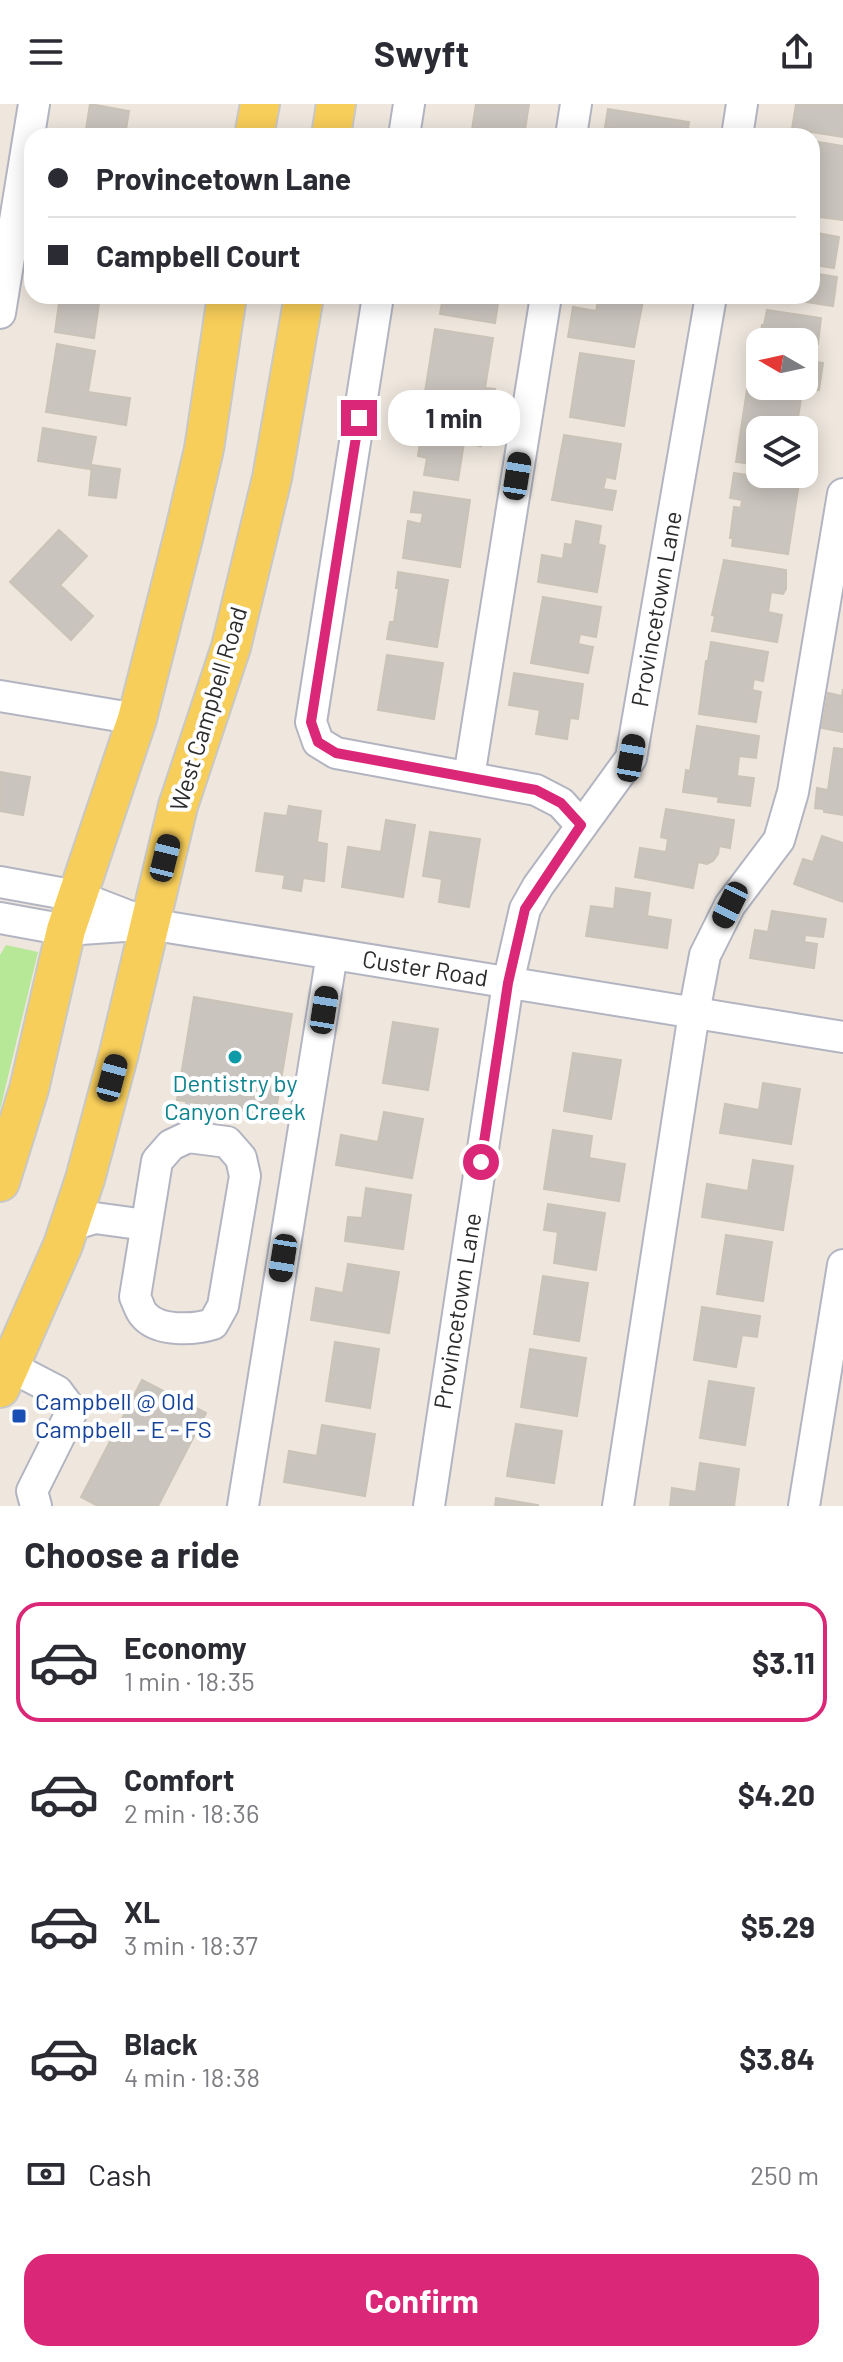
<!DOCTYPE html>
<html lang="en">
<head>
<meta charset="utf-8">
<style>
	body { margin:0; font-family:Barlow,sans-serif; background:#f7f7f7; color:#2b2b33; height:100vh; display:flex; flex-direction:column; font-size:30px; white-space:nowrap }
	* { box-sizing:border-box; margin:0 }
	p { font-size:26px; color:#7c7c81 }
	.icon { flex:none; width:44px; height:44px; fill:none; stroke:currentColor; stroke-width:2; stroke-linecap:round; stroke-linejoin:round }
	.map { position:relative; height:1402px; overflow:hidden }
	.details { display:flex; flex-direction:column; background:#fff; flex:1 }
	.details>* { flex:none }
	.top-card { position:absolute; left:24px; top:24px; width:796px; height:176px; border-radius:24px; box-shadow:0 4px 20px #0003; display:grid; align-content:center; height:176px; padding:0 24px; background:#fff }
	.needle { width:52px; rotate:279deg }
	.buttons { position:absolute; left:746px; top:224px; display:grid; gap:16px }
	.buttons a { display:grid; place-items:center; width:72px; height:72px; border-radius:16px; background:#fff; box-shadow:0 4px 20px #0003; font-size:40px }
	.end { position:absolute; width:36px; height:36px; margin:-18px; border:10px solid #db2777; background:#fff; box-shadow:0 0 0 4px #fff }
	.from { border-radius:50% }
	.bubble { position:absolute; height:56px; border-radius:24px; background:#fff; box-shadow:0 4px 20px #0003; font-size:26px; font-weight:700; line-height:56px; text-align:center }
	.car { position:absolute; width:24px; height:48px; margin:-24px -12px; border-radius:10px; box-shadow:0 0 6px 2px #0007; background:linear-gradient(#222 24%,#8ab4d8 0 40%,#222 0 76%,#8ab4d8 0 86%,#222 0) }
	.top-card b { display:flex; align-items:center; gap:28px; height:76px; font-size:30px }
	.top-card b+b { border-top:2px solid #e1e1e2 }
	.top-card i { width:20px; height:20px; background:#2b2b33 }
	ul { padding:0; list-style:none }
	li { display:flex; align-items:center; gap:24px; height:120px; margin:0 16px 12px; padding:0 8px; border:4px solid transparent; border-radius:24px }
	li div { flex:1 }
	li b { display:block; font-size:30px }
	li em { font-style:normal; font-weight:700 }
	li.active { border-color:#db2777 }
	li>.icon { width:72px; height:72px; stroke-width:1.5 }
	h2 { padding:0 24px; font-size:36px; line-height:96px }
	.pay { display:flex; align-items:center; gap:20px; height:88px; padding:0 24px; font-size:30px }
	.pay p { margin-inline-start:auto }
	.button { display:flex; gap:16px; margin-top:auto; padding:16px 24px }
	.button a { flex:1; height:92px; border-radius:24px; background:#db2777; color:#fff; font-size:32px; font-weight:700; line-height:92px; text-align:center }
	header { display:flex; justify-content:space-between; align-items:center; height:104px; padding:0 24px; background:#fff; font-size:36px; font-weight:700 }
	.map>svg:first-child { display:block }
	.green { fill:#b6e898 }
	.building { fill:#cac4be; stroke:#cac3b7; stroke-width:2 }
	.lines { fill:none; stroke-linecap:round; stroke-linejoin:round }
	.minor-casing { stroke:#b2b5c1; stroke-width:34 }
	.major-casing { stroke:#c8c8c8; stroke-width:42 }
	.path { stroke:#c8c8c8; stroke-width:5; stroke-dasharray:6 4; stroke-linecap:butt }
	.minor { stroke:#fff; stroke-width:30 }
	.major { stroke:#f8ce5a; stroke-width:38 }
	.route { stroke:#db2777; stroke-width:10 }
	.culture-dot { fill:#0f9aa8; stroke:#fff; stroke-width:3 }
	.transit-dot { fill:#1a4fb4; stroke:#fff; stroke-width:3 }
	.labels { text-anchor:middle; stroke-width:8; stroke-linejoin:round; paint-order:stroke }
	.street-label { font-size:24px; fill:#2c2c2c; stroke:#fff }
	.culture-label { font-size:24px; fill:#0d838f; stroke:#fff }
	.transit-label { font-size:24px; fill:#164399; stroke:#fff; text-anchor:start }
</style>
</head>
<body>
<header><svg class="icon" aria-label="menu" viewBox="0 0 24 24"><path d="M4 6h16M4 12h16M4 18h16"/></svg>Swyft<svg class="icon" aria-label="share" viewBox="0 0 24 24"><path d="M12 15V3M7 8l5-5 5 5M5 13v7h14v-7"/></svg></header>
<div class="map">
<svg width="843" height="1402" viewBox="0 0 843 1402">
	<rect width="100%" height="100%" fill="#efe7de"/>
	<polygon class="green" points="6,841 38,848 0,1006 0,851"/>
	<g class="building">
		<polygon points="90,0 129,7 125,32 85,32"/>
		<polygon points="476,0 529,0 524,32 471,32"/>
		<polygon points="796,0 843,0 843,33 792,25"/>
		<polygon points="608,5 689,18 687,32 615,32 616,25 605,23"/>
		<polygon points="812,37 843,42 843,116 812,112"/>
		<polygon points="812,128 839,133 834,164 814,161 815,150 812,149"/>
		<polygon points="812,169 837,173 833,202 768,192 812,192"/>
		<polygon points="60,192 100,192 94,234 55,228"/>
		<polygon points="443,192 499,192 495,219 440,210"/>
		<polygon points="599,192 644,192 634,243 568,233 573,203 596,207"/>
		<polygon points="767,206 821,214 818,240 806,238 804,255 804,238 760,238 760,277 754,276 762,221 764,221"/>
		<polygon points="435,225 493,234 485,284 495,285 493,299 425,288"/>
		<polygon points="57,240 95,247 88,288 130,294 126,321 46,308"/>
		<polygon points="580,249 634,257 624,322 570,313"/>
		<polygon points="804,256 823,259 819,286 794,282 804,282"/>
		<polygon points="747,286 801,294 797,320 791,319 790,326 760,326 760,361 736,358"/>
		<polygon points="425,307 485,316 481,342 464,339 458,376 424,371 427,354 418,352"/>
		<polygon points="43,324 96,333 90,365 38,357"/>
		<polygon points="564,331 621,340 615,375 606,373 603,385 616,387 612,406 552,396"/>
		<polygon points="92,361 120,365 116,394 89,391"/>
		<polygon points="734,369 799,379 788,450 732,442 733,434 730,434 734,403 741,404 742,396 730,394"/>
		<polygon points="414,388 470,396 460,463 403,454 408,417 421,420 423,409 411,408"/>
		<polygon points="576,417 601,422 598,440 605,442 597,488 538,478 542,451 563,455 565,440 572,441"/>
		<polygon points="59,426 87,452 60,481 93,512 71,536 10,478"/>
		<polygon points="724,456 786,466 786,485 783,490 771,488 768,508 782,511 777,538 712,527 715,512 712,511"/>
		<polygon points="398,468 448,476 437,543 387,535 390,518 394,518 399,484 396,484"/>
		<polygon points="543,493 601,503 596,533 580,530 578,540 593,543 588,569 531,559"/>
		<polygon points="711,538 768,548 763,577 754,575 752,586 761,588 756,618 699,610 706,557 708,557"/>
		<polygon points="387,551 443,559 434,615 378,606"/>
		<polygon points="514,569 583,580 578,615 570,614 567,635 536,630 540,606 509,601"/>
		<polygon points="843,585 843,628 822,624 828,589 842,592"/>
		<polygon points="697,622 759,632 756,654 739,652 737,672 754,674 750,702 718,698 719,693 683,688 686,666 690,667"/>
		<polygon points="834,644 843,645 843,711 824,708 824,705 815,704 817,684 828,686"/>
		<polygon points="0,668 30,673 23,711 0,707"/>
		<polygon points="289,702 321,707 317,738 327,740 324,777 303,774 301,787 283,784 285,771 256,767 265,709 287,712"/>
		<polygon points="666,705 734,716 730,744 719,742 718,750 713,757 707,760 698,758 693,784 635,773 640,744 666,748 668,735 661,733"/>
		<polygon points="386,716 415,721 403,793 342,783 348,743 381,748"/>
		<polygon points="430,728 480,735 469,803 439,798 442,775 423,772"/>
		<polygon points="822,732 843,739 843,798 794,780 803,755 813,758"/>
		<polygon points="616,784 650,789 647,812 671,816 667,844 586,832 591,802 614,805"/>
		<polygon points="772,807 826,815 823,833 805,831 804,838 817,840 814,864 750,854 755,826 768,828"/>
		<polygon points="194,893 292,910 275,1012 177,996"/>
		<polygon points="393,918 438,925 428,986 383,979"/>
		<polygon points="573,949 621,956 611,1015 564,1007"/>
		<polygon points="763,979 800,985 791,1040 720,1029 725,1000 759,1006"/>
		<polygon points="384,1008 423,1015 412,1074 336,1061 341,1031 378,1038"/>
		<polygon points="553,1026 592,1032 589,1054 625,1060 619,1097 544,1085"/>
		<polygon points="753,1056 793,1062 783,1126 702,1113 707,1080 748,1087"/>
		<polygon points="366,1084 411,1091 403,1145 345,1137 348,1113 362,1114"/>
		<polygon points="548,1100 605,1109 596,1166 554,1159 558,1128 544,1126"/>
		<polygon points="726,1131 772,1138 763,1197 717,1190"/>
		<polygon points="348,1160 399,1168 389,1229 311,1216 316,1184 343,1189"/>
		<polygon points="543,1172 588,1179 579,1237 534,1230"/>
		<polygon points="702,1203 760,1212 757,1233 742,1231 736,1263 694,1256"/>
		<polygon points="335,1238 379,1245 370,1304 326,1297"/>
		<polygon points="530,1245 586,1254 577,1312 521,1303"/>
		<polygon points="142,1276 206,1309 158,1402 98,1402 81,1393"/>
		<polygon points="709,1277 754,1284 745,1341 700,1334"/>
		<polygon points="516,1320 562,1327 554,1379 507,1372"/>
		<polygon points="322,1321 375,1330 365,1392 284,1378 289,1347 317,1352"/>
		<polygon points="700,1359 739,1365 734,1402 670,1402 672,1384 696,1388"/>
		<polygon points="496,1394 538,1401 538,1402 495,1402"/>
	</g>
	<g class="lines">
		<defs>
			<g id="minor">
				<polyline points="404,32 409,0"/>
				<polyline points="571,32 576,0"/>
				<polyline points="737,32 742,0"/>
				<polyline points="378,192 311,618 318,638 336,649 536,686 561,699 581,721"/>
				<polyline points="0,209 34,0"/>
				<polyline points="0,592 137,615"/>
				<polyline points="469,673 546,192"/>
				<polyline points="0,778 77,792 149,820 843,933"/>
				<polyline points="0,814 66,826 139,821"/>
				<path d="M188 1033 227 1038 241 1054 245 1072 223 1202 213 1220C194 1226 158 1228 144 1211 140 1207 138 1199 135 1193L157 1057 171 1041Z"/>
				<polyline points="69,1122 95,1114 146,1121"/>
				<polyline points="11,1263 57,1287 72,1307 32,1387 36,1402"/>
				<polyline points="243,1402 332,850"/>
				<polyline points="429,1402 508,879 525,805 538,782 631,654 711,192"/>
				<polyline points="618,1402 694,909 705,851 730,801 779,736 793,688 843,390"/>
				<polyline points="804,1402 843,1161"/>
			</g>
			<g id="major">
				<polyline points="254,32 260,0"/>
				<polyline points="331,32 336,0"/>
				<polyline points="0,1078 29,985 66,826 137,615 184,430 204,345 227,192"/>
				<polyline points="0,1284 63,1141 85,1075 119,949 178,702 231,543 272,374 304,192"/>
			</g>
		</defs>
		<use href="#minor" class="minor-casing"/>
		<use href="#major" class="major-casing"/>
		<polyline class="path" points="187,1002 188,998"/>
		<use href="#minor" class="minor"/>
		<use href="#major" class="major"/>
	</g>
	<g class="lines">
		<polyline class="route" points="359,314 311,618 318,638 336,649 536,686 561,699 581,721 525,805 508,879 481,1058"/>
	</g>
	<circle class="culture-dot" cx="235" cy="953" r="8"/>
	<rect class="transit-dot" x="11" y="1304" width="16" height="16" rx="4"/>
	<g class="labels">
		<g class="street-label">
			<text transform="translate(657 505) rotate(-80)" y="8">Provincetown Lane</text>
			<text transform="translate(209 605) rotate(-73)" y="8">West Campbell Road</text>
			<text transform="translate(425 865) rotate(9)" y="8">Custer Road</text>
			<text transform="translate(458 1207) rotate(-81)" y="8">Provincetown Lane</text>
		</g>
		<g class="culture-label">
			<text x="235" y="988">Dentistry by<tspan x="235" dy="28">Canyon Creek</tspan></text>
		</g>
		<g class="transit-label">
			<text x="35" y="1306">Campbell @ Old<tspan x="35" dy="28">Campbell - E - FS</tspan></text>
		</g>
	</g>
</svg>
<div class="buttons">
<a><svg class="needle" viewBox="-14 -14 28 28"><path d="M0-13l5 13h-10z" fill="#e53935"/><path d="M0 13l5-13h-10z" fill="#7c7c81"/></svg></a>
<a><svg class="icon" aria-label="layers" viewBox="0 0 24 24"><path d="M12 4l9 5-9 5-9-5zM3 14l9 5 9-5"/></svg></a>
</div>
<i class="end from" style="left:481px;top:1058px"></i>
<i class="end" style="left:359px;top:314px"></i>
<div class="bubble" style="left:388px;top:286px;width:132px">1 min</div>
<i class="car" style="left:517px;top:372px;rotate:9deg"></i>
<i class="car" style="left:631px;top:654px;rotate:10deg"></i>
<i class="car" style="left:165px;top:754px;rotate:14deg"></i>
<i class="car" style="left:730px;top:801px;rotate:206deg"></i>
<i class="car" style="left:324px;top:906px;rotate:9deg"></i>
<i class="car" style="left:112px;top:974px;rotate:15deg"></i>
<i class="car" style="left:283px;top:1154px;rotate:189deg"></i>
<div class="top-card">
<b><i class="from"></i>Provincetown Lane</b>
<b><i></i>Campbell Court</b>
</div>
</div>
<section class="details">
<h2>Choose a ride</h2>
<ul>
<li class="active"><svg class="icon" aria-label="car" viewBox="0 0 24 24"><path d="M5 17H2v-5l4-1 3-4h7l3 4 3 1v5h-3M9 17h6M6 11h13"/><circle cx="7" cy="17" r="2"/><circle cx="17" cy="17" r="2"/></svg><div><b>Economy</b><p>1 min · 18:35</p></div><em>$3.11</em></li>
<li><svg class="icon" aria-label="car" viewBox="0 0 24 24"><path d="M5 17H2v-5l4-1 3-4h7l3 4 3 1v5h-3M9 17h6M6 11h13"/><circle cx="7" cy="17" r="2"/><circle cx="17" cy="17" r="2"/></svg><div><b>Comfort</b><p>2 min · 18:36</p></div><em>$4.20</em></li>
<li><svg class="icon" aria-label="car" viewBox="0 0 24 24"><path d="M5 17H2v-5l4-1 3-4h7l3 4 3 1v5h-3M9 17h6M6 11h13"/><circle cx="7" cy="17" r="2"/><circle cx="17" cy="17" r="2"/></svg><div><b>XL</b><p>3 min · 18:37</p></div><em>$5.29</em></li>
<li><svg class="icon" aria-label="car" viewBox="0 0 24 24"><path d="M5 17H2v-5l4-1 3-4h7l3 4 3 1v5h-3M9 17h6M6 11h13"/><circle cx="7" cy="17" r="2"/><circle cx="17" cy="17" r="2"/></svg><div><b>Black</b><p>4 min · 18:38</p></div><em>$3.84</em></li>
</ul>
<div class="pay"><svg class="icon" aria-label="cash" viewBox="0 0 24 24"><path d="M3 7h18v10H3z"/><circle cx="12" cy="12" r="2"/></svg>Cash<p>250 m</p></div>
<div class="button"><a>Confirm</a></div>
</section>
</body>
</html>
